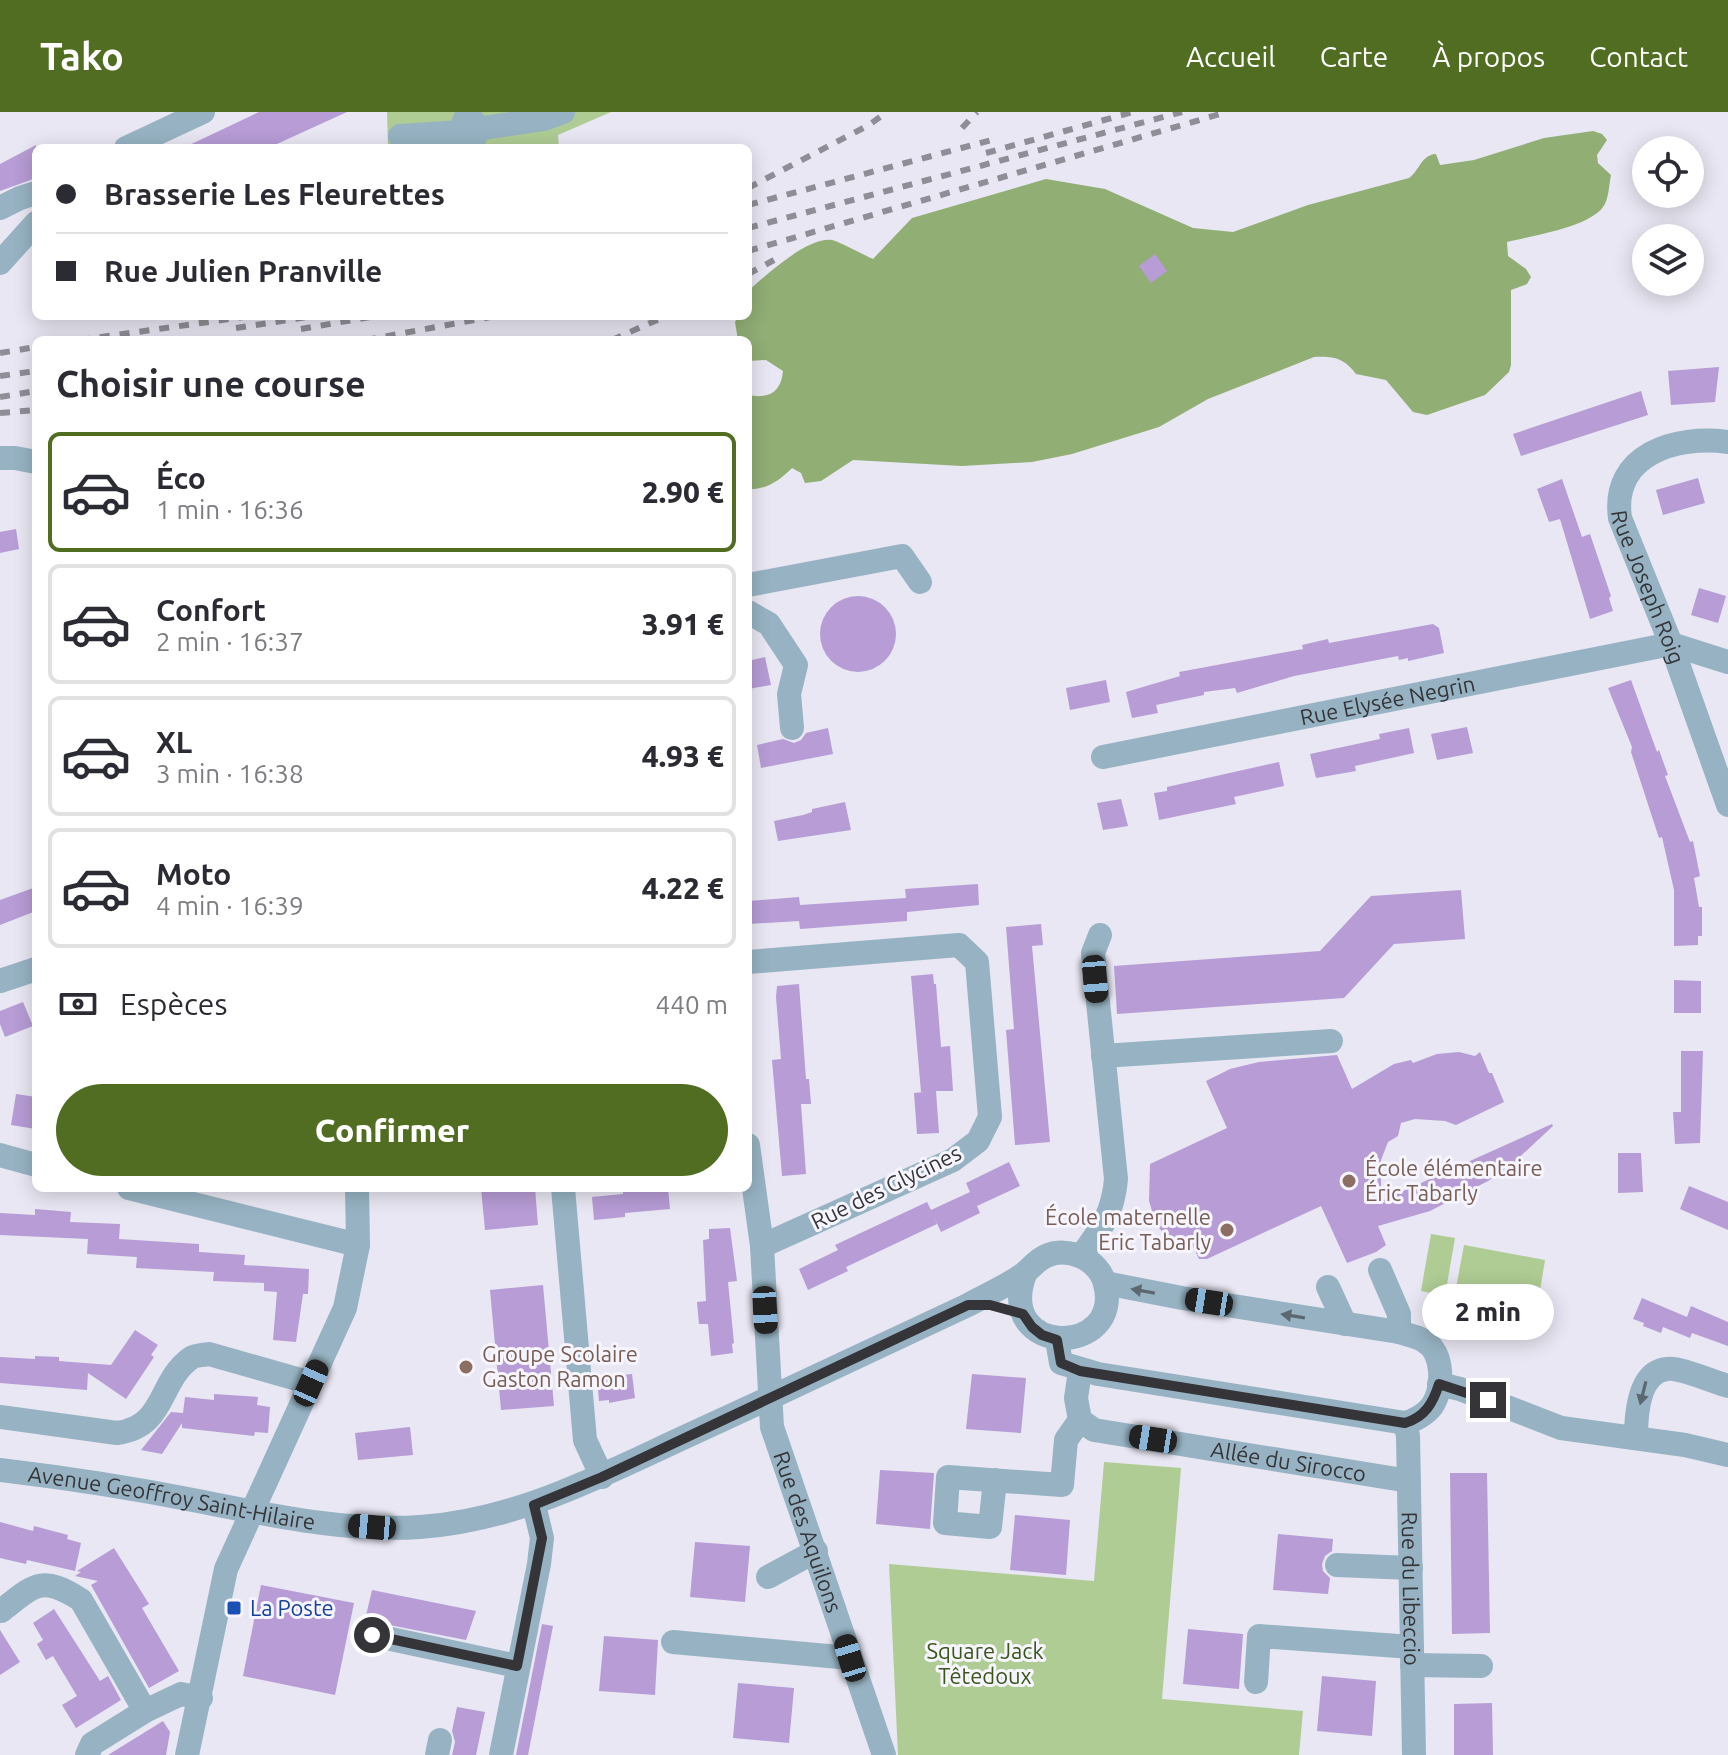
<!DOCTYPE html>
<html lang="fr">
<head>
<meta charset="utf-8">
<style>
	body { margin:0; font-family:Ubuntu,sans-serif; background:#f2f2f3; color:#2b2b33; height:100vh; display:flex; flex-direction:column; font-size:30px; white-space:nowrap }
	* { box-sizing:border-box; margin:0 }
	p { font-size:26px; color:#7c7c81 }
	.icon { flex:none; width:44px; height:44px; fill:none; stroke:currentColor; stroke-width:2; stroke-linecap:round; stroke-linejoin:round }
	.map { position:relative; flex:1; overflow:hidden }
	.details { position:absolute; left:32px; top:224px; width:720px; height:856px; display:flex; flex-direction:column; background:#fff; border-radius:12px; box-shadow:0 4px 20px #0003 }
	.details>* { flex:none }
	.top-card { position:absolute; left:32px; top:32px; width:720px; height:176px; border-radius:12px; box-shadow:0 4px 20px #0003; display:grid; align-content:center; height:176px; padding:0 24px; background:#fff }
	.fabs { position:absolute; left:1632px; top:24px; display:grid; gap:16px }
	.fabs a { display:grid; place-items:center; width:72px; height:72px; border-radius:50%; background:#fff; box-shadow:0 4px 20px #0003; font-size:40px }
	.end { position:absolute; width:36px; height:36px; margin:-18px; border:10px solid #353539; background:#fff; box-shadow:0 0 0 4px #fff }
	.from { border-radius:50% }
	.bubble { position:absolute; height:56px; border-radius:28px; background:#fff; box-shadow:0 4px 20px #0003; font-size:26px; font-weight:800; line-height:56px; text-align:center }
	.car { position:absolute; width:24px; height:48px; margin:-24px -12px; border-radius:10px; box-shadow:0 0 6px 2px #0007; background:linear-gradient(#222 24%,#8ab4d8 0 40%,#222 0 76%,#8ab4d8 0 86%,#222 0) }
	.top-card b { display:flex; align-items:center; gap:28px; height:76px; font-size:30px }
	.top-card b+b { border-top:2px solid #e1e1e2 }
	.top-card i { width:20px; height:20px; background:#2b2b33 }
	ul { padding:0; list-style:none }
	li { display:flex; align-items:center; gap:24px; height:120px; margin:0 16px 12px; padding:0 8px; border:4px solid #e1e1e2; border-radius:12px }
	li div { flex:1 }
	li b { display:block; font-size:30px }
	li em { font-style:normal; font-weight:800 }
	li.active { border-color:#506d21 }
	li>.icon { width:72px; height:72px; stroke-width:1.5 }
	h2 { padding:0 24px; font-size:36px; line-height:96px }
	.pay { display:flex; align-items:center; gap:20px; height:88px; padding:0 24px; font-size:30px }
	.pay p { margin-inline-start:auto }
	.cta { display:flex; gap:16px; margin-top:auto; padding:16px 24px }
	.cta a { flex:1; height:92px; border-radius:48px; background:#506d21; color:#fff; font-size:32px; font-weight:800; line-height:92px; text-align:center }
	header { display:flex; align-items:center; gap:48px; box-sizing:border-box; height:112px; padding:0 40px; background:#506d21; color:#fff }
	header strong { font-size:38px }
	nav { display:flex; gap:44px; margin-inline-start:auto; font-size:28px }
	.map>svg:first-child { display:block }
	.green { fill:#afcc94 }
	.forest { fill:#91ae75 }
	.building { fill:#b79cd5 }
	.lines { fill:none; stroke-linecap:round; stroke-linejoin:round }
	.minor { stroke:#97b3c3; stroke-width:24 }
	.rail { stroke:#8f8e96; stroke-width:6; stroke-dasharray:10 10; stroke-linecap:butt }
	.oneway { fill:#5c6770 }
	.route { stroke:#353539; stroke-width:10 }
	.education-dot { fill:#8d6e63; stroke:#f6f5fe; stroke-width:3 }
	.transit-dot { fill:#1a4fb4; stroke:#f6f5fe; stroke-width:3 }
	.labels { text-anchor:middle; stroke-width:6; stroke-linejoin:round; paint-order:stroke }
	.street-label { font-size:22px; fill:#353539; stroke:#f6f5fe }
	.education-label { font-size:22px; fill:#785e54; stroke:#f6f5fe; text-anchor:start }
	.transit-label { font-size:22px; fill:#164399; stroke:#f6f5fe; text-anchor:start }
	.park-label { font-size:22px; fill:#3b561a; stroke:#f6f5fe }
</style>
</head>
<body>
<header>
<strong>Tako</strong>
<nav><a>Accueil</a><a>Carte</a><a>À propos</a><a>Contact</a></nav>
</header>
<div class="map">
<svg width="1728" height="1643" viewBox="0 0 1728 1643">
	<rect width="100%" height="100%" fill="#e8e7f3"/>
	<g class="green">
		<polygon points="387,0 611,0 558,23 559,36 388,36"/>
		<polygon points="1431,1122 1455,1126 1445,1184 1421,1179"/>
		<polygon points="1464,1133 1545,1148 1538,1191 1456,1176"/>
		<polygon points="1104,1350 1181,1356 1162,1587 1303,1599 1299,1643 898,1643 889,1452 1094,1469"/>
	</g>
	<path class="forest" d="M1593 19 1602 22 1607 28 1597 43 1598 51 1611 63C1609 72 1609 87 1603 95 1589 115 1531 124 1507 130L1508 144 1526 157 1531 165 1527 172 1511 178V253L1509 260 1485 283 1427 303 1413 300 1386 268 1356 262C1344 246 1334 244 1314 245L1208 287 1159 315 1072 342 1032 350 962 354 853 348 821 369 805 371 801 361 792 356C780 368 767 378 748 377V283C768 287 781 281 783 259L766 248 748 249V228H738L735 210 738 204H748L750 177C768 162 807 125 832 128 838 129 864 143 873 147L912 106 1046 67 1105 77 1193 116 1233 120 1308 93 1409 66C1420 58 1421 43 1436 42L1440 53 1474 48 1544 26Z"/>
	<g class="building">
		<polygon points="259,0 347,0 268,36 183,36"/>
		<polygon points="36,33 36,66 0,79 0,52"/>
		<polygon points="1155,142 1167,159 1151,171 1139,154"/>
		<polygon points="1719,255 1715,290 1671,293 1668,259"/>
		<polygon points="1641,279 1648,303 1521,344 1513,322"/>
		<polygon points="1698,366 1705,391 1663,403 1656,378"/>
		<polygon points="1562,367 1582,425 1590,422 1611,484 1609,486 1613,499 1590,507 1560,407 1549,410 1537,377"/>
		<polygon points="16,417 19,437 0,441 0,420"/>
		<polygon points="1699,476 1726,484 1718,511 1691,503"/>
		<circle cx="858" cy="522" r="38"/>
		<polygon points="1433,512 1439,516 1444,541 1408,549 1408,546 1399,548 1398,544 1294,564 1237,581 1235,576 1204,580 1204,583 1156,593 1158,601 1132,606 1126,580 1180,564 1179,560 1303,537 1302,533 1328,527 1329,531"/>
		<polygon points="765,545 771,573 748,577 748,549"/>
		<polygon points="1106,568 1110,590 1070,598 1066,576"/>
		<polygon points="1631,568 1657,640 1659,638 1668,663 1665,664 1690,730 1693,729 1700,764 1694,766 1699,795 1702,795 1702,824 1698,824 1698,833 1674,834 1674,778 1662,725 1659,726 1631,640 1632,635 1608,576"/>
		<polygon points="1467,615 1473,641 1437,648 1431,622"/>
		<polygon points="828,616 833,642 761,656 757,633 783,627 794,631 801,628 806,621"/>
		<polygon points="1409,616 1414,641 1355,654 1356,659 1316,666 1310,642 1380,627 1379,622"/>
		<polygon points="1279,650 1284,674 1234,685 1236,692 1159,708 1154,681 1167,679 1167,675"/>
		<polygon points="1121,687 1128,714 1103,718 1097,691"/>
		<polygon points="845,690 851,718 778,729 774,709 803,703 812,700 812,697"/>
		<polygon points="978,772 979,793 907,800 907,809 800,817 799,809 748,812 748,789 799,785 800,793 906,786 905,777"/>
		<polygon points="36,775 36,799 0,813 0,788"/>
		<polygon points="1461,778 1465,827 1394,832 1344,886 1117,902 1114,854 1320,839 1371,784"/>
		<polygon points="1041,812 1043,833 1032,834 1050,1030 1015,1033 1006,918 1014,917 1006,815"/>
		<polygon points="933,862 934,872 936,872 941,935 950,934 953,979 936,979 939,1021 917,1022 914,981 924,980 921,980 911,864"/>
		<polygon points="1674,868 1701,869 1701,901 1674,901"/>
		<polygon points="799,872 806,967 809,967 811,992 801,992 806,1062 782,1064 772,948 781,947 776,885 777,874"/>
		<polygon points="23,890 33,914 5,925 0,912 0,899"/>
		<polygon points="1681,939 1703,939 1700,1031 1675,1032 1673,1000 1681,1000"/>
		<polygon points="1459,940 1475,944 1480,940 1489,961 1492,961 1504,990 1456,1013 1445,1009 1415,1007 1401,1011 1398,1024 1388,1030 1381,1048 1381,1089 1552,1012 1553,1014 1510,1054 1488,1069 1430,1099 1378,1114 1386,1133 1376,1140 1347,1151 1321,1094 1207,1147 1199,1147 1192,1133 1177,1138 1156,1112 1149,1089 1150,1052 1227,1016 1206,969 1230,957 1259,950 1337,943 1352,977 1394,952 1411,948 1413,951 1437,942"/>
		<polygon points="16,982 36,985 36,1017 11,1013"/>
		<polygon points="1618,1041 1641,1041 1643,1080 1618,1081"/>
		<polygon points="1009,1050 1020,1074 977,1094 980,1101 941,1120 934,1105 937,1112 846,1155 848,1159 808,1178 799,1157 838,1138 835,1133 927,1090 931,1098 970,1080 966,1071"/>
		<polygon points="1689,1074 1728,1090 1728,1118 1680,1097"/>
		<polygon points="481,1076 535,1076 538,1113 485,1118"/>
		<polygon points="668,1076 670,1097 625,1101 625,1105 594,1108 592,1085 623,1082 623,1077"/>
		<polygon points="35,1097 71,1100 70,1110 120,1112 119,1127 199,1132 199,1140 245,1143 244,1153 309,1157 308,1182 303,1182 296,1230 273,1228 277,1180 264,1179 264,1171 213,1169 214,1160 136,1156 137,1145 87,1142 88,1127 0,1123 0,1101 35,1103"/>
		<polygon points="730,1116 737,1169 728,1170 734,1231 732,1232 733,1241 711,1244 708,1212 699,1212 697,1190 706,1189 703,1128 709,1127 709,1117"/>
		<polygon points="543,1173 554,1294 501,1298 490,1178"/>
		<polygon points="1642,1186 1687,1205 1691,1194 1728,1210 1728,1234 1692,1221 1690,1226 1663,1215 1661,1221 1643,1214 1644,1211 1633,1207"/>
		<polygon points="135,1218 158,1233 151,1243 154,1245 126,1287 88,1261 87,1278 0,1271 0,1245 35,1247 35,1244 59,1245 59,1249 111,1253"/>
		<polygon points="632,1262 635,1286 609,1291 609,1288 599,1289 597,1266"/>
		<polygon points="972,1262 1026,1266 1021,1321 966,1317"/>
		<polygon points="214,1282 258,1285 257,1293 270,1295 268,1321 255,1320 254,1324 182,1316 182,1311 162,1342 141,1338 171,1300 183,1301 185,1285 214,1288"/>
		<polygon points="410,1315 413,1343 358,1348 355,1321"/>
		<polygon points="880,1358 934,1361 930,1417 876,1412"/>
		<polygon points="1450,1361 1487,1361 1490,1521 1452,1522"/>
		<polygon points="1015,1403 1070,1408 1066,1463 1010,1458"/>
		<polygon points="0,1410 33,1419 34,1414 68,1423 67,1427 81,1431 75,1459 27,1448 26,1452 0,1446"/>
		<polygon points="1278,1422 1333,1427 1332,1439 1325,1444 1322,1452 1323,1459 1330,1466 1328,1482 1273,1478"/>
		<polygon points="695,1430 750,1434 745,1490 690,1485"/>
		<polygon points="114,1436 149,1492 142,1496 179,1559 149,1576 91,1473 98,1469 75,1464 81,1460 77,1459"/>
		<polygon points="261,1473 354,1491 335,1583 243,1564"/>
		<polygon points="372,1478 476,1499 466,1528 369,1509 365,1508"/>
		<polygon points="54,1497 100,1569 108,1564 121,1588 76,1616 62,1593 77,1584 53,1544 46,1548 37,1532 43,1528 33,1511"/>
		<polygon points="542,1512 553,1514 528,1643 516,1643"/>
		<polygon points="1188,1517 1243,1522 1239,1577 1183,1572"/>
		<polygon points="0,1518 20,1550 0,1563"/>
		<polygon points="604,1524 658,1528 655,1583 599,1579"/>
		<polygon points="1322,1564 1376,1569 1372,1624 1317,1619"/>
		<polygon points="738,1571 794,1576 789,1631 733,1626"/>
		<polygon points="1492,1591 1493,1643 1454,1643 1454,1592"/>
		<polygon points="457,1595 485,1600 476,1643 452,1643 455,1630 452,1619"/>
		<polygon points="163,1609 170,1620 166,1643 108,1643"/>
	</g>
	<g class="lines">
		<g class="minor">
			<polyline points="476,17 544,7 563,0"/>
			<polyline points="400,24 462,20"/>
			<polyline points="126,36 203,0"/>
			<path d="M467 36C460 23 460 14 468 2 478 13 477 23 471 36"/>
			<polyline points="0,96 20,86 36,81"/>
			<polyline points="0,151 36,111"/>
			<path id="s1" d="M1728 330C1676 323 1611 342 1620 406L1671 532 1728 693"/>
			<polyline points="0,346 15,346 36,350"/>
			<polyline points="748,473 902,444 920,470"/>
			<polyline points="748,500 769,512 796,553 789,582 792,616"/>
			<path id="s2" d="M1103 645 1671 532 1728 550"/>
			<polyline points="748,850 959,833 977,850 990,1005 978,1029 953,1048 762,1134"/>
			<polyline points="0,869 36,857"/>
			<polyline points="1103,944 1331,929"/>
			<path id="s3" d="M748 1033 762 1134 772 1315 884 1643"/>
			<polyline points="0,1043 36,1053"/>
			<polyline points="129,1076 358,1133"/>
			<polyline points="563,1076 585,1328 602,1365"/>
			<path d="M1081 1144C1101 1117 1113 1102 1116 1067L1093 841 1100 823"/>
			<polyline points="1380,1158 1399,1202 1399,1220"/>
			<polyline points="1328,1175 1345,1212"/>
			<path d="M1057 1228 1061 1251 1098 1262 1405 1311C1414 1309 1426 1302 1432 1294 1444 1276 1444 1240 1424 1229 1417 1224 1407 1223 1399 1220L1182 1186 1105 1171"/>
			<path id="s4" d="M1080 1259 1076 1286 1080 1308 1094 1318 1409 1369"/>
			<polyline points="1439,1272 1460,1277 1561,1316 1685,1333 1728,1343"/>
			<path d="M0 1305 117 1321C166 1315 158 1269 191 1246 195 1243 204 1243 209 1242L311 1271"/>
			<path id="s5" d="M1405 1311 1408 1324 1414 1643"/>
			<path d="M1636 1326C1636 1303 1638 1260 1667 1257 1680 1255 1713 1270 1728 1274"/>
			<path id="s6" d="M0 1358C67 1366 132 1376 198 1389 270 1403 345 1420 420 1415 518 1408 600 1364 687 1324 781 1281 875 1237 968 1193 986 1183 1005 1175 1022 1163 1031 1157 1035 1149 1046 1144 1068 1134 1099 1147 1105 1172 1124 1245 994 1246 1025 1162"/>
			<polyline points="995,1368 990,1415 945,1411 948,1365 1062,1373 1066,1328 1080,1308"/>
			<polyline points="1337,1453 1411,1456"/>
			<polyline points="768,1465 816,1439"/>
			<path d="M1 1499C35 1472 42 1463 81 1488L145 1599"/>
			<polyline points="372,1523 517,1554"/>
			<polyline points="673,1530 850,1546"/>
			<polyline points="1412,1553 1481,1554"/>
			<polyline points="1256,1570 1259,1524 1412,1535"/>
			<polyline points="87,1643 92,1632 145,1599 181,1582 201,1586"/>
			<polyline points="187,1643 226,1457 345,1196 358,1133 357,1076"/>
			<polyline points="437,1643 440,1628"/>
			<polyline points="501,1643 539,1452 542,1426 534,1393"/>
		</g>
		<g class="rail">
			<polyline points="962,16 977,0"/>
			<polyline points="986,41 1133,0"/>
			<polyline points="748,76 869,13 887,0"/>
			<polyline points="748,93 999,26"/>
			<polyline points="748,116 1182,0"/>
			<polyline points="748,139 1227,0"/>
			<polyline points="748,162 774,148"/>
			<polyline points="236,216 314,204"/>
			<polyline points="301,217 376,204"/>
			<polyline points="80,228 251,204"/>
			<polyline points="366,228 496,204"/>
			<polyline points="612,228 666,204"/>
			<polyline points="0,241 36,235"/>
			<polyline points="0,264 36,259"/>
			<polyline points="0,285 36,279"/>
			<polyline points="0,301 36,298"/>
		</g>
	</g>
	<defs><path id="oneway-solid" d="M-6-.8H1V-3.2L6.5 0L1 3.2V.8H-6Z" transform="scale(2)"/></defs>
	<g class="oneway">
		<use href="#oneway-solid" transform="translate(1143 1179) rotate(-170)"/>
		<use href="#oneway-solid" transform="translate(1293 1204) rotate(-171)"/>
		<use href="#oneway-solid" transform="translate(1643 1281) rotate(104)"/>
	</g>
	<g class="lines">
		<path class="route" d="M372 1523 517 1554 542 1426 534 1393 602 1365 968 1193H990L1023 1202 1032 1215 1042 1223 1057 1228 1061 1251 1080 1259 1405 1311C1425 1305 1433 1291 1439 1272L1488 1288"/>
	</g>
	<g class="education-dot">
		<circle cx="1349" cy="1069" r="8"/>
		<circle cx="1227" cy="1118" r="8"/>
		<circle cx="466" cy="1255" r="8"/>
	</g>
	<rect class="transit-dot" x="226" y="1488" width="16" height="16" rx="4"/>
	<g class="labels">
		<g class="street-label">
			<text dy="8" stroke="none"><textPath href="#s1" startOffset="230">Rue Joseph Roig</textPath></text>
			<text dy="8" stroke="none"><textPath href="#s2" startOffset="290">Rue Elysée Negrin</textPath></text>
			<text transform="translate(886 1075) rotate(-26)" y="8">Rue des Glycines</text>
			<text dy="8" stroke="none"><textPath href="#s4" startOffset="264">Allée du Sirocco</textPath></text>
			<text dy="8" stroke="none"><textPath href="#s6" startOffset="174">Avenue Geoffroy Saint-Hilaire</textPath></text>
			<text dy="8" stroke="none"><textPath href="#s3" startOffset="394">Rue des Aquilons</textPath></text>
			<text dy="8" stroke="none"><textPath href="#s5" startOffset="166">Rue du Libeccio</textPath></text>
		</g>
		<g class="education-label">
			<text x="1365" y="1064">École élémentaire<tspan x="1365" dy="25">Éric Tabarly</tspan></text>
			<text x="1211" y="1113" text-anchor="end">École maternelle<tspan x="1211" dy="25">Eric Tabarly</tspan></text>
			<text x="482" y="1250">Groupe Scolaire<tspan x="482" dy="25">Gaston Ramon</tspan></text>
		</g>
		<g class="transit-label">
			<text x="250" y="1504">La Poste</text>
		</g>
		<g class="park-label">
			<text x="985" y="1547">Square Jack<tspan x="985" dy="25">Têtedoux</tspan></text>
		</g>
	</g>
</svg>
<div class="fabs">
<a><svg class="icon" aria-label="locate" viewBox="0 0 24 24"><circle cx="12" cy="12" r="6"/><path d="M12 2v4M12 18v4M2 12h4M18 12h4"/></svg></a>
<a><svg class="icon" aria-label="layers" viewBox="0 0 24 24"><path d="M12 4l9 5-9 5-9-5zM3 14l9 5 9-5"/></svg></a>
</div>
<i class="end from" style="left:372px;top:1523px"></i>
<i class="end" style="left:1488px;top:1288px"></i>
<div class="bubble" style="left:1422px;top:1172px;width:132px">2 min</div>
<i class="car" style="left:1095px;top:867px;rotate:175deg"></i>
<i class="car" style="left:1209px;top:1190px;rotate:279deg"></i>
<i class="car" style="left:765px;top:1198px;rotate:177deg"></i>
<i class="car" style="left:311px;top:1271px;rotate:24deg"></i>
<i class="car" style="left:1153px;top:1327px;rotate:279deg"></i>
<i class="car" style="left:372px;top:1415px;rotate:275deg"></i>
<i class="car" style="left:850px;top:1546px;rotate:343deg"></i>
<div class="top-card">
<b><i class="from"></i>Brasserie Les Fleurettes</b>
<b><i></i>Rue Julien Pranville</b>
</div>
<section class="details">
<h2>Choisir une course</h2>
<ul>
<li class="active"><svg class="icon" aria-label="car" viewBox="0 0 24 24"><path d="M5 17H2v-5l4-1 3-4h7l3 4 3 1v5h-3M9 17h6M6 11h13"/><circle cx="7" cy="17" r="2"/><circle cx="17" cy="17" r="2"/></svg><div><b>Éco</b><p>1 min · 16:36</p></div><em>2.90 €</em></li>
<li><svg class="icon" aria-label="car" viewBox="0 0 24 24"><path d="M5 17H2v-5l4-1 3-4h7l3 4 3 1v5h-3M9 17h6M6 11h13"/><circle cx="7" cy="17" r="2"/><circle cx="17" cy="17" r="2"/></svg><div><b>Confort</b><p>2 min · 16:37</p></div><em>3.91 €</em></li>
<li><svg class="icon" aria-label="car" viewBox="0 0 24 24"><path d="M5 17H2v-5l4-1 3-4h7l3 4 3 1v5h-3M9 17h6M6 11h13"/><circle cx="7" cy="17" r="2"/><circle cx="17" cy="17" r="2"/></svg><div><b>XL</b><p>3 min · 16:38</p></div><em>4.93 €</em></li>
<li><svg class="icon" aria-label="car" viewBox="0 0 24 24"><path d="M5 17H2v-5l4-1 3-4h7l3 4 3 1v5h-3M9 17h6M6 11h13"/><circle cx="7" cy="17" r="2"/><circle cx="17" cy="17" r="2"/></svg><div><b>Moto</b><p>4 min · 16:39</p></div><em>4.22 €</em></li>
</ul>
<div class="pay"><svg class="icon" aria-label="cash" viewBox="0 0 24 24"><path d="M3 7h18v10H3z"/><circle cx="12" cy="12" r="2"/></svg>Espèces<p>440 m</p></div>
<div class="cta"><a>Confirmer</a></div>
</section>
</div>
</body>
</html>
